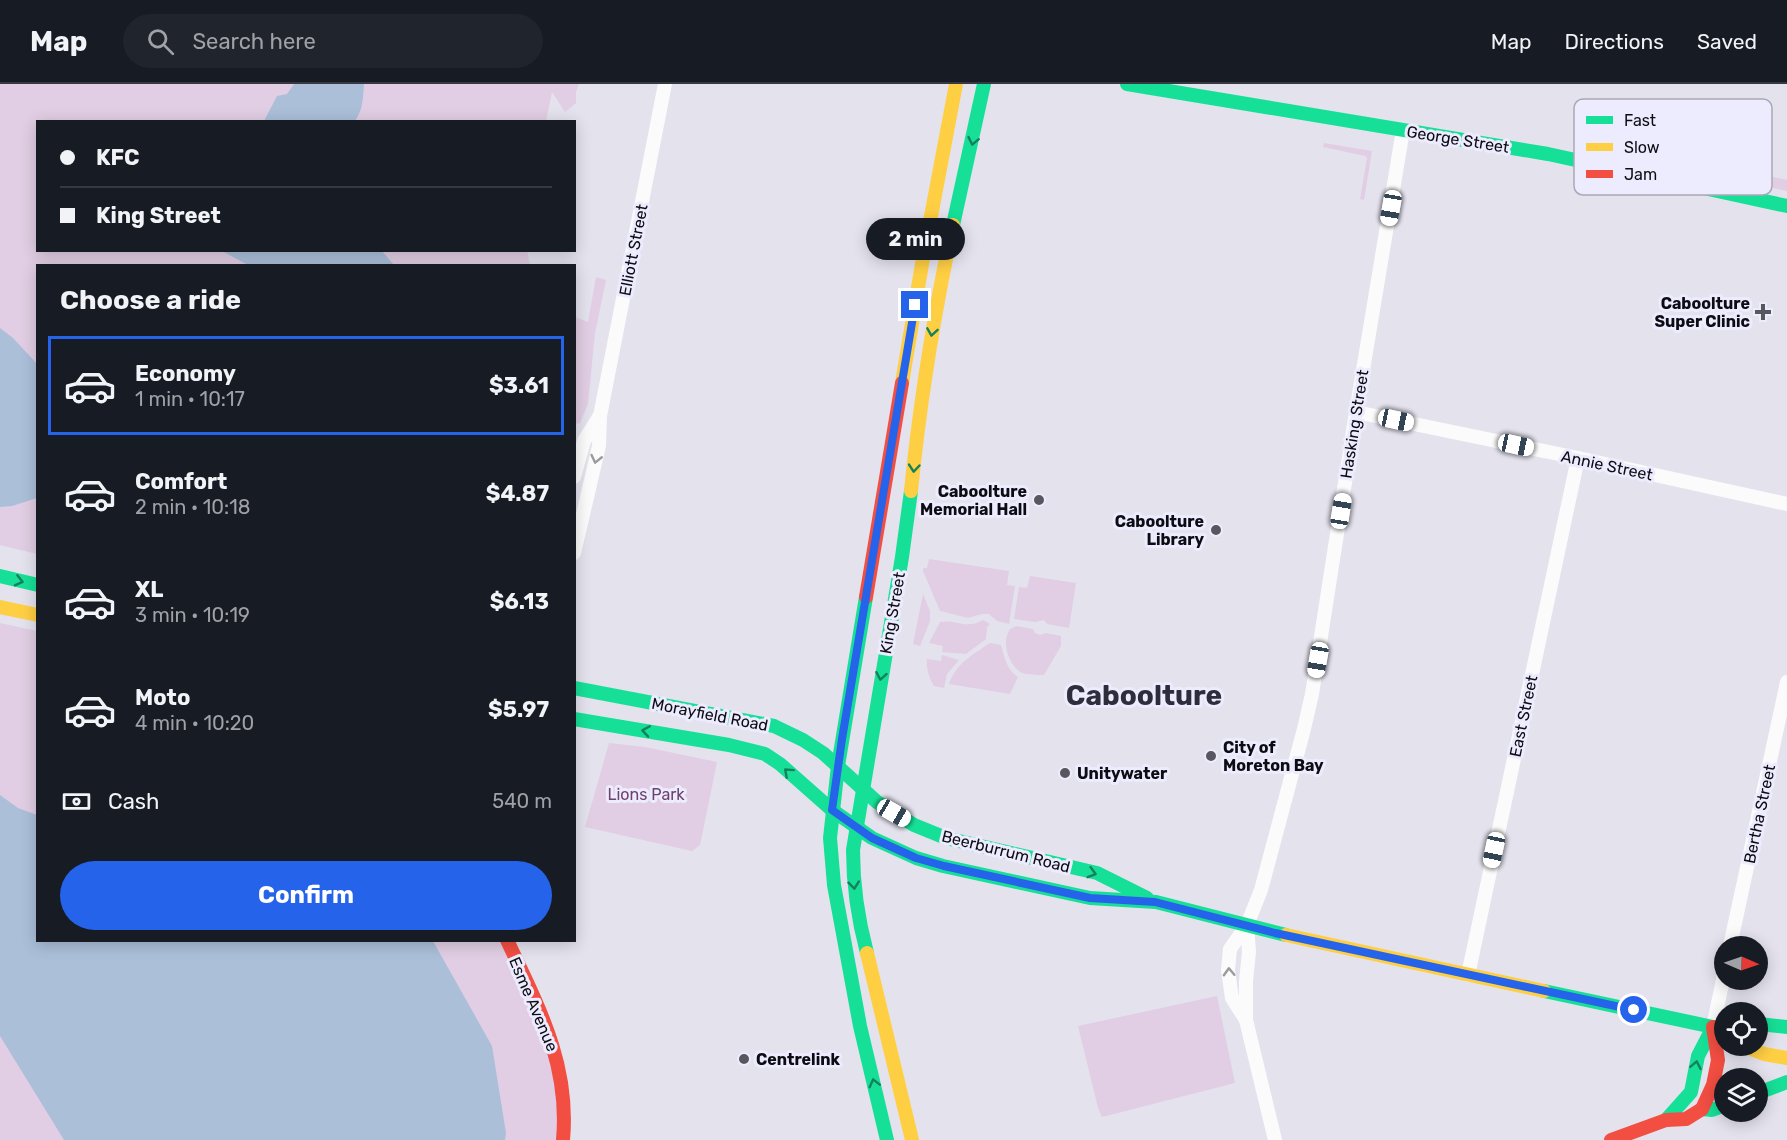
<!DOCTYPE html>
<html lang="en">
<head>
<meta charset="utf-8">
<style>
	body { margin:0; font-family:Rubik,sans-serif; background:#20242c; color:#f1f3f6; height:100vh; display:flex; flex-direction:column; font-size:22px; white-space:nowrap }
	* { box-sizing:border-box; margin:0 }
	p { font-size:20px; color:#9ea1a6 }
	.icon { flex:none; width:33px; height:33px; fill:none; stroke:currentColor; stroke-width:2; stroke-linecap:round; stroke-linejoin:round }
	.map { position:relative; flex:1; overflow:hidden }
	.details { position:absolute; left:36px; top:180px; width:540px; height:678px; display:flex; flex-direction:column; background:#171b24; border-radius:0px; box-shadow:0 3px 15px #0003 }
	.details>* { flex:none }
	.banner { position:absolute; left:36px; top:36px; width:540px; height:132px; border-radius:0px; box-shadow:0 3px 15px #0003; display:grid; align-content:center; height:132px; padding:0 24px; background:#171b24 }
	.needle { width:39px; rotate:92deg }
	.fabs { position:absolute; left:1714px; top:852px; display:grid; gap:12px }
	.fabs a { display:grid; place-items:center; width:54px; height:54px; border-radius:50%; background:#171b24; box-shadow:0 3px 15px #0003; font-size:30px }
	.end { position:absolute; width:27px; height:27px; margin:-14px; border:8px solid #2563eb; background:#fff; box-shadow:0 0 0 3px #fff }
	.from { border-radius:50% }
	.bubble { position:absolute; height:42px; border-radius:21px; background:#171b24; box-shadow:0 3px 15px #0003; font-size:20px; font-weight:700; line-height:42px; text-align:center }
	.car { position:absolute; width:18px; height:36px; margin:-18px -9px; border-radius:8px; box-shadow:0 0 4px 2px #0007; background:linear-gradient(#fff 24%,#345 0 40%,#fff 0 76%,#345 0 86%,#fff 0) }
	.banner b { display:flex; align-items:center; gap:21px; height:57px; font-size:22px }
	.banner b+b { border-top:2px solid #363941 }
	.banner i { width:15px; height:15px; background:#f1f3f6 }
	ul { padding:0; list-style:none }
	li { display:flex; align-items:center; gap:18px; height:99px; margin:0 12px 9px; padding:0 12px; border:3px solid transparent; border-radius:0px }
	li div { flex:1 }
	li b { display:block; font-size:22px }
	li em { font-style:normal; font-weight:700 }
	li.current { border-color:#2563eb }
	li>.icon { width:54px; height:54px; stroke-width:1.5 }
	h2 { padding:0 24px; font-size:27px; line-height:72px }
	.pay { display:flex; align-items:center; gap:15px; height:66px; padding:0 24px; font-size:22px }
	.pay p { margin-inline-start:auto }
	.primary-button { display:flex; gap:12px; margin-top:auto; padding:12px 24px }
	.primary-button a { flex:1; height:69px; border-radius:36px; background:#2563eb; color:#fff; font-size:24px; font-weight:700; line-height:69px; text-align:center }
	header { display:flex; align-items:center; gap:36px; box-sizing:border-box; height:84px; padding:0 30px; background:#171b24; border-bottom:2px solid #363941 }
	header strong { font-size:28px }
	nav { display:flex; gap:33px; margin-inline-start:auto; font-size:21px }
	.search { width:420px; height:54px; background:#20242c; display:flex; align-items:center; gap:15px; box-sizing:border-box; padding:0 21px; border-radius:33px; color:#9ea1a6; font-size:22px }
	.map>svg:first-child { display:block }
	.green { fill:#e1cee4 }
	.water { fill:#abbfd9 }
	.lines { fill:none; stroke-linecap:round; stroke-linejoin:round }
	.street { stroke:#fbfbfc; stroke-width:14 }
	.fast { stroke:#16e098; stroke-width:14 }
	.slow { stroke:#ffcf43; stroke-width:14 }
	.jam { stroke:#f24e42; stroke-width:14 }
	.oneway { stroke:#12815c }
	.oneway2 { stroke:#9b9b9e }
	.route { stroke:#2563eb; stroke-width:8 }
	.poi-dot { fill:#58575f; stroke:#edebfe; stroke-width:2 }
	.labels { text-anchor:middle; stroke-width:6; stroke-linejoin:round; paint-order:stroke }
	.street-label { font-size:16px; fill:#0c0c12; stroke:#edebfe }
	.poi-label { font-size:16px; font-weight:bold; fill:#0c0c12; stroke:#edebfe; text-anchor:end }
	.park-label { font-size:16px; fill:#6e426c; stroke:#edebfe }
	.town-label { font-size:28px; font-weight:bold; fill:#2e2d3b; stroke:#edebfe }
	.key { fill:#edebfe; stroke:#aaa8b7; stroke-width:1.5 }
	.key-label { font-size:16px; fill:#0c0c12 }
</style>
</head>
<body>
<header>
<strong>Map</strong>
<div class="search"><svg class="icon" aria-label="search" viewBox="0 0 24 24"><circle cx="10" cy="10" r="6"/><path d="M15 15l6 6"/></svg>Search here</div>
<nav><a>Map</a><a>Directions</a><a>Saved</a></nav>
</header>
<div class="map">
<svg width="1787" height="1056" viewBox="0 0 1787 1056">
	<rect width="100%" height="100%" fill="#e4e2ed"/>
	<g class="green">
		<polygon points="0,0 579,0 576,8 576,19 565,28 552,8 546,37 38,38 38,166 527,166 530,181 38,182 37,470 0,461"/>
		<polygon points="1324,59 1372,67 1364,116 1360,115 1367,74 1365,72 1323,63"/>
		<polygon points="1622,61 1787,96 1787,107 1621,71"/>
		<polygon points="596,193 606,196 595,249 588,320 580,339 575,340 575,233 588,238"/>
		<polygon points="929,475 1009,487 1007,501 1015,502 1009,540 997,537 989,530 982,530 968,534 940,527 923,487 923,484 927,484"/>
		<polygon points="1030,492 1076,499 1069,544 1047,540 1044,536 1035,538 1014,535 1019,503 1027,504"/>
		<polygon points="923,510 930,527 930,537 920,562 913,560"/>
		<path d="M983 536 990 540 987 543 986 555 966 570 942 568 943 562 929 559 940 538C957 535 966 546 983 536Z"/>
		<polygon points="0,539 37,547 38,856 507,857 549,950 563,1056 0,1056"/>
		<path d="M1016 542 1033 545 1035 549 1040 551 1046 549 1061 552V562L1044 591C1037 591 1025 591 1020 588 1008 579 1001 558 1010 545Z"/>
		<path d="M990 559 1001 561C1004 572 1007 587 1018 593L1010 610 949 600C955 580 974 570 990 559Z"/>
		<path d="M942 571 959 576 947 590 944 604 934 602C929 593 926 585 927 575L941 577Z"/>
		<polygon points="609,659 645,663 717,678 700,761 692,767 585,743"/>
		<polygon points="1217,912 1235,999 1102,1033 1098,1024 1078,942"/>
	</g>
	<g class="water">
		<path d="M294 0H364C363 14 363 26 355 37H264L277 12 287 10Z"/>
		<polygon points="222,167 382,167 394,181 253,181 246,180"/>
		<polygon points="0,244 13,254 38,281 37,414 12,422 0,423"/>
		<polygon points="0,711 18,724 37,731 38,856 433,857 492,962 506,1049 505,1056 64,1056 0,952"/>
	</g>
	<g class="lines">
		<g class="street">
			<polyline points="1356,328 1578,374 1787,420"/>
			<polyline points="574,393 584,357 599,333"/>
			<polyline points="574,469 599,362 600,332 665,0"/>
			<polyline points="1247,841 1249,868 1246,897 1246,936 1275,1056"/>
			<polyline points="1730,862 1787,598"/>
			<polyline points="1468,891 1578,374"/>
			<polyline points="1246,936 1232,914 1228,886 1230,865 1247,841 1261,806 1304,645 1312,610 1356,328 1403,46"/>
			<polyline points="1713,943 1725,886"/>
		</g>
		<g class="fast">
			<polyline points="1127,0 1548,70 1787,122"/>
			<polyline points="953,141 984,0"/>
			<polyline points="0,492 38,501"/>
			<polyline points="866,513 838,682 830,754 834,801 860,942 887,1056"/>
			<polyline points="574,604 774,642 803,656 823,669 877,718 914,741 946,754 1097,789 1147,814"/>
			<polyline points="574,635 729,661 765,670 780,680 832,726 872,754 916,774 943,782 1090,814 1156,818 1286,851"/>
			<path d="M867 869C858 835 853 801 853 766L902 473 911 407"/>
			<polyline points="1544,907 1713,943 1725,950"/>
			<polyline points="1758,940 1787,943"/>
			<polyline points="1758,1009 1787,998"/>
			<polyline points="1702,1025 1712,1026 1725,1021"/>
			<polyline points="1666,1036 1691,1008 1698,972 1713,943"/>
		</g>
		<g class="slow">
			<polyline points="902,299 922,180 956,0"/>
			<path d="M911 407C920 316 934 230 953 141"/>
			<polyline points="0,523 38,531"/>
			<polyline points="1286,851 1544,907"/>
			<polyline points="867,869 912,1056"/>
			<polyline points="1744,962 1764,970 1787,974"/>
		</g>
		<g class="jam">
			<polyline points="866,513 902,299"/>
			<path d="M507 856C538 922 570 980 563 1056"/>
			<polyline points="1611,1056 1666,1036 1686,1035 1702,1025 1713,1001 1718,976 1713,943"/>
		</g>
	</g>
	<defs><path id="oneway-chevron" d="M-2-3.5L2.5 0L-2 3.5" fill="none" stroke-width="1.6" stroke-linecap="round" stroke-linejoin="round" transform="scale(1.5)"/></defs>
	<g class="oneway">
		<use href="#oneway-chevron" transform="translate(973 57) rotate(102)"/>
		<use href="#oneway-chevron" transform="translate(932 248) rotate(99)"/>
		<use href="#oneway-chevron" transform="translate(914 384) rotate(95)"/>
		<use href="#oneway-chevron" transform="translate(19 497) rotate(14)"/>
		<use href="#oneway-chevron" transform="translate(881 592) rotate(100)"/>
		<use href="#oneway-chevron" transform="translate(646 647) rotate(-171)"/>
		<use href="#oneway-chevron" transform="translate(788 688) rotate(-138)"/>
		<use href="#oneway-chevron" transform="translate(1092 789) rotate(16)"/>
		<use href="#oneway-chevron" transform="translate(854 801) rotate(84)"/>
		<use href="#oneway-chevron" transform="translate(1696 981) rotate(-79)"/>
		<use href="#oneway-chevron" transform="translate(874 999) rotate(-104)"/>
	</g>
	<g class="oneway2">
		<use href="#oneway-chevron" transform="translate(596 375) rotate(103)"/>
		<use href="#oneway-chevron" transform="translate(1229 888) rotate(-92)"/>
	</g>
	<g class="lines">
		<polyline class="route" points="915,221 842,655 832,726 872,754 916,774 944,782 1090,814 1155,818 1275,849 1634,926"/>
	</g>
	<g class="poi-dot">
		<path d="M1760 219h6v6h6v6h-6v6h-6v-6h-6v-6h6z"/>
		<circle cx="1039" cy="416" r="6"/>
		<circle cx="1216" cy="446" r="6"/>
		<circle cx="1211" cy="672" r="6"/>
		<circle cx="1065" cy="689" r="6"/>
		<circle cx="744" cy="975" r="6"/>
	</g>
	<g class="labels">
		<g class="street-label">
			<text transform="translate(1458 55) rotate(9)" y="6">George Street</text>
			<text transform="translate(633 166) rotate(-79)" y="6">Elliott Street</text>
			<text transform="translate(1354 340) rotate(-81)" y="6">Hasking Street</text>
			<text transform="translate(1607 381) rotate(12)" y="6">Annie Street</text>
			<text transform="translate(892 529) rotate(-80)" y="6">King Street</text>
			<text transform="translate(710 630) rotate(11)" y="6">Morayfield Road</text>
			<text transform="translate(1523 632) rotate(-78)" y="6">East Street</text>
			<text transform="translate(1759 730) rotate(-78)" y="6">Bertha Street</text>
			<text transform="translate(1006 767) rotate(14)" y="6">Beerburrum Road</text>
			<text transform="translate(534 920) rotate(67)" y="6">Esme Avenue</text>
		</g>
		<g class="poi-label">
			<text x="1750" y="225">Caboolture<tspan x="1750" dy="18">Super Clinic</tspan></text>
			<text x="1027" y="413">Caboolture<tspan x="1027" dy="18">Memorial Hall</tspan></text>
			<text x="1204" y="443">Caboolture<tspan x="1204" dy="18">Library</tspan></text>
			<text x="1223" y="669" text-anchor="start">City of<tspan x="1223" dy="18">Moreton Bay</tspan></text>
			<text x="1077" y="695" text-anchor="start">Unitywater</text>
			<text x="756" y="981" text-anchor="start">Centrelink</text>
		</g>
		<g class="park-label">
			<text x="646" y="716">Lions Park</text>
		</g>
		<g class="town-label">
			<text x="1144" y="621">Caboolture</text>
		</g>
	</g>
	<rect x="1574" y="15" width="198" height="96" rx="9" class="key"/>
	<rect x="1586" y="32" width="27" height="8" fill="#16e098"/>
	<rect x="1586" y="59" width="27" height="8" fill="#ffcf43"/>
	<rect x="1586" y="86" width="27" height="8" fill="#f24e42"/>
	<g class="key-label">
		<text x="1624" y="42">Fast</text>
		<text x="1624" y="69">Slow</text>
		<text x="1624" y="96">Jam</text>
	</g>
</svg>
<div class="fabs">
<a><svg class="needle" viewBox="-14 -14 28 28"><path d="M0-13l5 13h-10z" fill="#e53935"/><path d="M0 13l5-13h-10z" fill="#9ea1a6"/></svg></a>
<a><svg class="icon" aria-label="locate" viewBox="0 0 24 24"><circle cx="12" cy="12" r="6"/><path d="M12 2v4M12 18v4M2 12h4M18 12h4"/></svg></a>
<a><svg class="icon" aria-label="layers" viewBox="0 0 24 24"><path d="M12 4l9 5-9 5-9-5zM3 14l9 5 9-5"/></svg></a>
</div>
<i class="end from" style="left:1634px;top:926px"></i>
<i class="end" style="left:915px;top:221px"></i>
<div class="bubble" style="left:866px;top:134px;width:99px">2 min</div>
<i class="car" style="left:1391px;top:124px;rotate:190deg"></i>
<i class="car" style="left:1396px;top:336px;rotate:102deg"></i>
<i class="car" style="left:1516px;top:361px;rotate:102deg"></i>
<i class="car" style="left:1341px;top:427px;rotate:9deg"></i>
<i class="car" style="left:1318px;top:576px;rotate:190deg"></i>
<i class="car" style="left:894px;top:729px;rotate:120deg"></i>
<i class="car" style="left:1494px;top:766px;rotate:192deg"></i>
<div class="banner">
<b><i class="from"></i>KFC</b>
<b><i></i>King Street</b>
</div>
<section class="details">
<h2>Choose a ride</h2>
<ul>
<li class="current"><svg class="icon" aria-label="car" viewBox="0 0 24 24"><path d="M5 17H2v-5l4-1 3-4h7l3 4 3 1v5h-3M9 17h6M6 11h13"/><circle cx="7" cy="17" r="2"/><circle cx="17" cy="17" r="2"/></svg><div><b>Economy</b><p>1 min · 10:17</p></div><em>$3.61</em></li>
<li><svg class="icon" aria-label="car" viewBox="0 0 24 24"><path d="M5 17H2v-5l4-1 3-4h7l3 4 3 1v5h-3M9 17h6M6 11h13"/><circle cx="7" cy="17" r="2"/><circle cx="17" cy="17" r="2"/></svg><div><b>Comfort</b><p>2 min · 10:18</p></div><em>$4.87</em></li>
<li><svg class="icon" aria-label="car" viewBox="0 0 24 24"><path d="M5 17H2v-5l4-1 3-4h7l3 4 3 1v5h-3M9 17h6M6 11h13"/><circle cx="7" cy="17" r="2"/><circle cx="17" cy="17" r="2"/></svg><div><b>XL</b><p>3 min · 10:19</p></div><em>$6.13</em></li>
<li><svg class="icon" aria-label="car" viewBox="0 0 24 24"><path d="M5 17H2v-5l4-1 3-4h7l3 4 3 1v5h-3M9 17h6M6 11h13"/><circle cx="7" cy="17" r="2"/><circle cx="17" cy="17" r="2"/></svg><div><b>Moto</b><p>4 min · 10:20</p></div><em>$5.97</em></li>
</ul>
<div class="pay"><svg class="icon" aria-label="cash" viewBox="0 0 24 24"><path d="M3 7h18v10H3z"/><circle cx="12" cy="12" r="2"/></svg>Cash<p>540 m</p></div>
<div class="primary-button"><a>Confirm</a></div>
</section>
</div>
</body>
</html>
